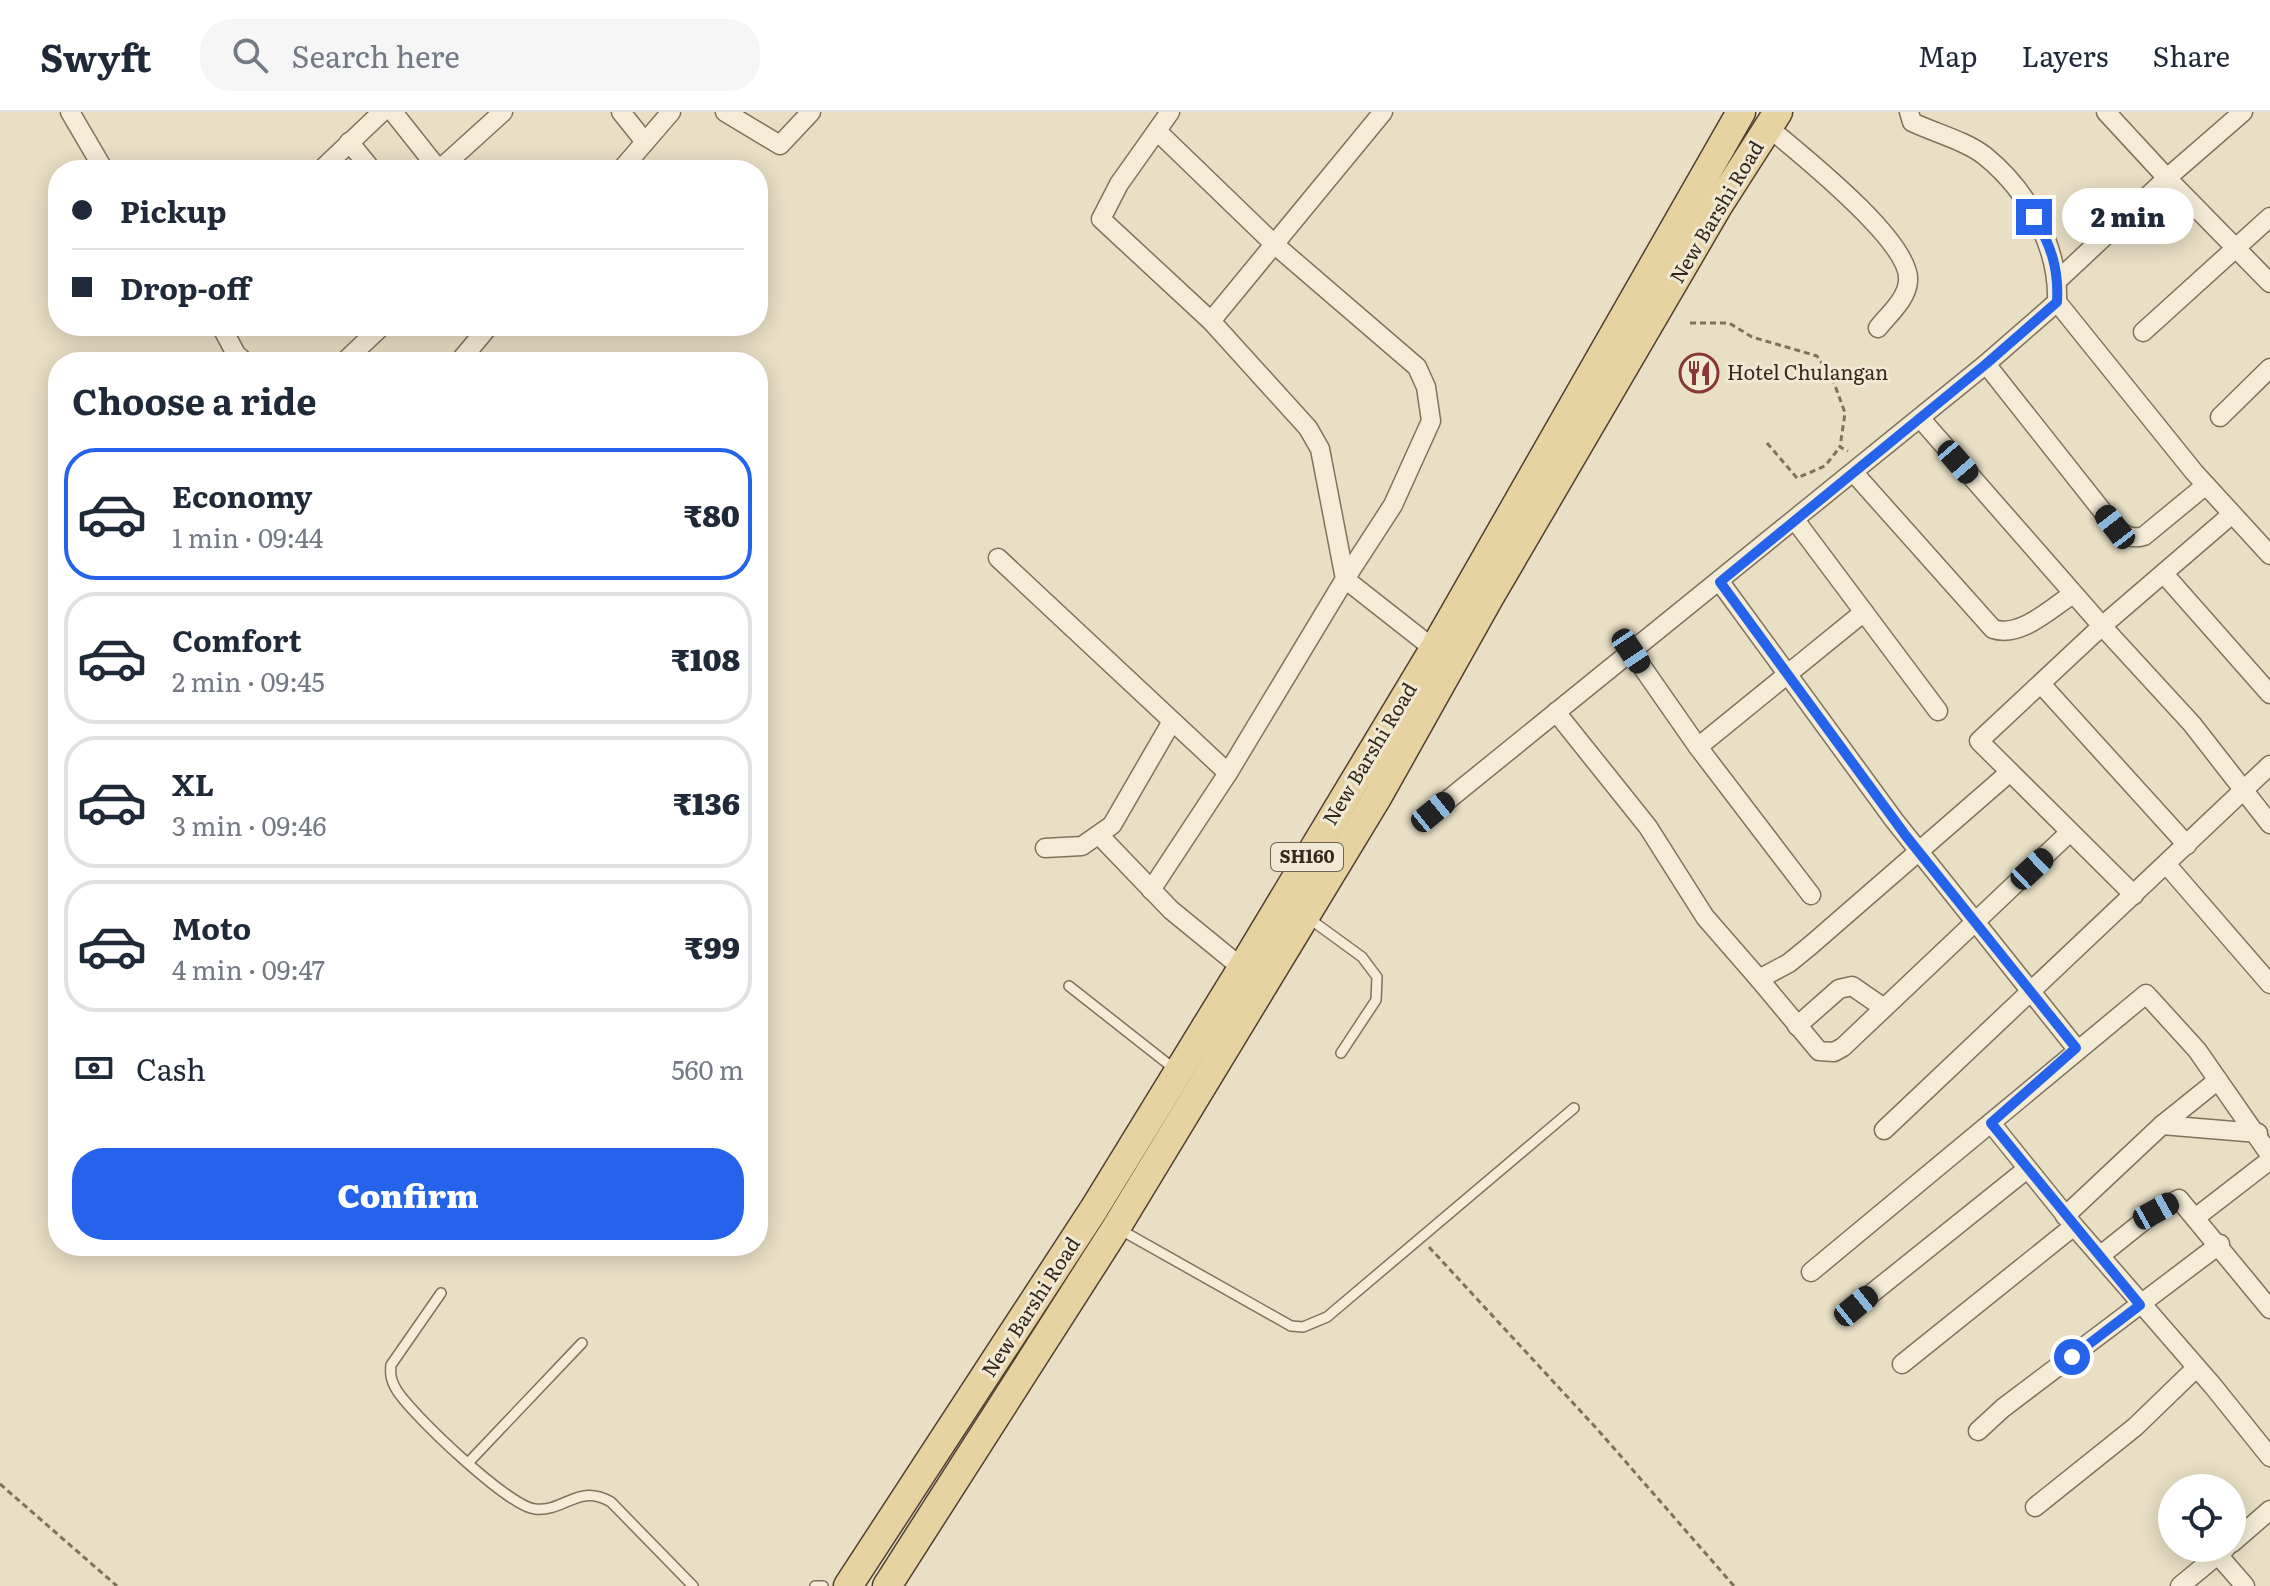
<!DOCTYPE html>
<html lang="en">
<head>
<meta charset="utf-8">
<style>
	body { margin:0; font-family:Literata,serif; background:#f6f6f7; color:#1f2937; height:100vh; display:flex; flex-direction:column; font-size:30px; white-space:nowrap }
	* { box-sizing:border-box; margin:0 }
	p { font-size:26px; color:#747a83 }
	.icon { flex:none; width:44px; height:44px; fill:none; stroke:currentColor; stroke-width:2; stroke-linecap:round; stroke-linejoin:round }
	.map { position:relative; flex:1; overflow:hidden }
	.side { position:absolute; left:48px; top:240px; width:720px; height:904px; display:flex; flex-direction:column; background:#fff; border-radius:32px; box-shadow:0 4px 20px #0003 }
	.side>* { flex:none }
	.top-card { position:absolute; left:48px; top:48px; width:720px; height:176px; border-radius:32px; box-shadow:0 4px 20px #0003; display:grid; align-content:center; height:176px; padding:0 24px; background:#fff }
	.buttons { position:absolute; left:2158px; top:1362px; display:grid; gap:16px }
	.buttons a { display:grid; place-items:center; width:88px; height:88px; border-radius:50%; background:#fff; box-shadow:0 4px 20px #0003; font-size:40px }
	.end { position:absolute; width:36px; height:36px; margin:-18px; border:10px solid #2563eb; background:#fff; box-shadow:0 0 0 4px #fff }
	.from { border-radius:50% }
	.bubble { position:absolute; height:56px; border-radius:28px; background:#fff; box-shadow:0 4px 20px #0003; font-size:26px; font-weight:800; line-height:56px; text-align:center }
	.car { position:absolute; width:24px; height:48px; margin:-24px -12px; border-radius:10px; box-shadow:0 0 6px 2px #0007; background:linear-gradient(#222 24%,#8ab4d8 0 40%,#222 0 76%,#8ab4d8 0 86%,#222 0) }
	.top-card b { display:flex; align-items:center; gap:28px; height:76px; font-size:30px }
	.top-card b+b { border-top:2px solid #e0e1e3 }
	.top-card i { width:20px; height:20px; background:#1f2937 }
	ul { padding:0; list-style:none }
	li { display:flex; align-items:center; gap:24px; height:132px; margin:0 16px 12px; padding:0 8px; border:4px solid #e0e1e3; border-radius:32px }
	li div { flex:1 }
	li b { display:block; font-size:30px }
	li em { font-style:normal; font-weight:800 }
	li.on { border-color:#2563eb }
	li>.icon { width:72px; height:72px; stroke-width:1.5 }
	h2 { padding:0 24px; font-size:36px; line-height:96px }
	.pay { display:flex; align-items:center; gap:20px; height:88px; padding:0 24px; font-size:30px }
	.pay p { margin-inline-start:auto }
	.action { display:flex; gap:16px; margin-top:auto; padding:16px 24px }
	.action a { flex:1; height:92px; border-radius:32px; background:#2563eb; color:#fff; font-size:32px; font-weight:800; line-height:92px; text-align:center }
	header { display:flex; align-items:center; gap:48px; box-sizing:border-box; height:112px; padding:0 40px; background:#fff; border-bottom:2px solid #e0e1e3 }
	header strong { font-size:38px }
	nav { display:flex; gap:44px; margin-inline-start:auto; font-size:28px }
	.search { width:560px; height:72px; background:#f6f6f7; display:flex; align-items:center; gap:20px; box-sizing:border-box; padding:0 28px; border-radius:32px; color:#747a83; font-size:30px }
	.map>svg:first-child { display:block }
	.lines { fill:none; stroke-linecap:round; stroke-linejoin:round }
	.lane-casing { stroke:#81715d; stroke-width:12 }
	.street-casing { stroke:#81715d; stroke-width:21 }
	.primary-casing { stroke:#4f4031; stroke-width:31 }
	.path { stroke:#81715d; stroke-width:3; stroke-dasharray:6 4; stroke-linecap:butt }
	.lane { stroke:#f4ecd7; stroke-width:9 }
	.street { stroke:#f4ecd7; stroke-width:18 }
	.primary { stroke:#e7d3a1; stroke-width:28 }
	.route { stroke:#2563eb; stroke-width:10 }
	.labels { text-anchor:middle; stroke-width:6; stroke-linejoin:round; paint-order:stroke }
	.shield { fill:#f0e9d3; stroke:#6c6355; stroke-width:2 }
	.shield-label { font-size:18px; font-weight:bold; fill:#33291f }
	.street-label { font-size:20px; fill:#33291f; stroke:#f0e9d3 }
	.poi-label { font-size:20px; fill:#33291f; stroke:#f0e9d3; text-anchor:start }
</style>
</head>
<body>
<header>
<strong>Swyft</strong>
<div class="search"><svg class="icon" aria-label="search" viewBox="0 0 24 24"><circle cx="10" cy="10" r="6"/><path d="M15 15l6 6"/></svg>Search here</div>
<nav><a>Map</a><a>Layers</a><a>Share</a></nav>
</header>
<div class="map">
<svg width="2270" height="1474" viewBox="0 0 2270 1474">
	<rect width="100%" height="100%" fill="#e8dfc5"/>
	<g class="lines">
		<defs>
			<g id="lane">
				<polyline points="1307,805 1362,845 1377,865 1376,888 1341,941"/>
				<polyline points="1069,874 1177,959"/>
				<polyline points="1119,1117 1291,1214 1303,1215 1327,1205 1574,996"/>
				<path d="M441 1181 391 1253C390 1263 391 1268 396 1277 410 1301 509 1395 535 1397 565 1400 578 1371 611 1390L693 1474"/>
				<polyline points="468,1351 582,1231"/>
				<polyline points="815,1474 823,1474"/>
			</g>
			<g id="street">
				<polyline points="70,0 104,58"/>
				<polyline points="393,0 439,58"/>
				<polyline points="621,0 645,30"/>
				<polyline points="725,0 780,33 811,0"/>
				<polyline points="1170,0 1119,72 1101,107 1211,209"/>
				<polyline points="2243,0 2167,66 2270,171"/>
				<path d="M1768 15C1799 41 1912 130 1908 169 1907 187 1889 202 1878 216"/>
				<polyline points="1157,19 1274,132 1417,255 1426,275 1431,309 1393,393 1345,467 1434,537"/>
				<polyline points="349,30 372,58"/>
				<polyline points="321,58 382,0"/>
				<polyline points="439,58 503,0"/>
				<polyline points="621,58 671,0"/>
				<polyline points="2058,168 2167,66 2106,0"/>
				<polyline points="2057,190 2194,360 2270,443"/>
				<polyline points="221,214 236,242 245,250"/>
				<polyline points="2143,220 2270,105"/>
				<polyline points="344,250 382,214"/>
				<polyline points="459,250 489,214"/>
				<path d="M1986 252 2115 415C2125 423 2131 428 2144 424L2206 373"/>
				<polyline points="2220,305 2270,256"/>
				<polyline points="1920,306 2102,514 2231,403"/>
				<path d="M1854 361 1993 517C2021 526 2049 497 2072 483"/>
				<polyline points="1795,408 1938,599"/>
				<polyline points="998,446 1228,661"/>
				<polyline points="2164,462 2270,582"/>
				<polyline points="1720,470 1894,708 2076,936"/>
				<polyline points="1631,539 1698,635"/>
				<polyline points="2041,572 2187,733"/>
				<polyline points="1556,600 1648,715 1705,805 1759,867"/>
				<polyline points="2010,660 1811,833 1789,851 1759,867 1819,939 1834,940 1843,935 2070,720"/>
				<path d="M1433 700 1986 252 2057 190C2059 135 2028 79 1985 44 1966 29 1935 21 1912 10L1909 0"/>
				<polyline points="1100,724 1171,798 1242,856"/>
				<polyline points="1045,736 1082,734 1112,713 1171,611"/>
				<polyline points="2167,753 2270,872"/>
				<polyline points="1151,778 1228,661 1345,467 1320,337 1308,316 1211,209 1383,0"/>
				<polyline points="1811,783 1698,635 1864,500"/>
				<polyline points="2134,783 1979,629 2102,514 2192,612 2270,712"/>
				<polyline points="1797,914 1839,877 1852,874 1884,896"/>
				<polyline points="2162,1013 2258,1021"/>
				<polyline points="1884,1018 2270,653"/>
				<polyline points="2065,1104 2162,1013 2218,968"/>
				<polyline points="2195,1106 2270,1048"/>
				<polyline points="2074,1114 2213,1274 2270,1345"/>
				<polyline points="2101,1143 2156,1099 2179,1087 2270,1197"/>
				<polyline points="1811,1160 2146,882 2197,938 2270,1043"/>
				<polyline points="1856,1194 2027,1057"/>
				<polyline points="1902,1252 2074,1114 1991,1011"/>
				<polyline points="1978,1319 2003,1296 2220,1132"/>
				<polyline points="2035,1395 2135,1315 2195,1257"/>
				<polyline points="2232,1431 2270,1398"/>
				<polyline points="2218,1443 2245,1474"/>
				<polyline points="2180,1474 2226,1436"/>
			</g>
			<g id="primary">
				<polyline points="848,1474 1094,1097 1242,856 1434,537 1741,0"/>
				<polyline points="887,1474 1116,1116 1378,684 1489,486 1718,94 1778,0"/>
			</g>
		</defs>
		<use href="#lane" class="lane-casing"/>
		<use href="#street" class="street-casing"/>
		<use href="#primary" class="primary-casing"/>
		<g class="path">
			<polyline points="1690,211 1729,211 1752,225 1817,244 1833,268 1845,301 1840,335 1848,339"/>
			<polyline points="1767,331 1797,366 1825,354 1840,335"/>
			<polyline points="1429,1135 1598,1318 1734,1474"/>
			<polyline points="0,1372 117,1474"/>
		</g>
		<use href="#lane" class="lane"/>
		<use href="#street" class="street"/>
		<use href="#primary" class="primary"/>
	</g>
	<g class="lines">
		<path class="route" d="M2034 105C2051 133 2059 157 2057 190L1986 252 1720 470 1906 724 2076 936 1991 1011 2140 1193 2072 1245"/>
	</g>
	<defs>
		<symbol id="restaurant-ring" viewBox="-11 -11 22 22"><circle r="9.5" fill="#f0e9d3" stroke="#883735" stroke-width="1.5"/><path d="M-5-6h1v4h1v-4h1v4h1v-4h1v5L-1.5 .5V6h-2V.5L-5-1ZM5-6V6H3V1.5H1.5Q1.5-4 5-6Z" fill="#883735"/></symbol>
	</defs>
	<g fill-rule="evenodd">
		<use href="#restaurant-ring" x="1677" y="239" width="44" height="44"/>
	</g>
	<g class="labels">
		<rect class="shield" x="1271" y="731" width="72" height="28" rx="6"/>
		<g class="shield-label">
			<text x="1307" y="751">SH160</text>
		</g>
		<g class="street-label">
			<text transform="translate(1717 100) rotate(-59)" y="7">New Barshi Road</text>
			<text transform="translate(1370 642) rotate(-59)" y="7">New Barshi Road</text>
			<text transform="translate(1031 1195) rotate(-57)" y="7">New Barshi Road</text>
		</g>
		<g class="poi-label">
			<text x="1727" y="268">Hotel Chulangan</text>
		</g>
	</g>
</svg>
<div class="buttons">
<a><svg class="icon" aria-label="locate" viewBox="0 0 24 24"><circle cx="12" cy="12" r="6"/><path d="M12 2v4M12 18v4M2 12h4M18 12h4"/></svg></a>
</div>
<i class="end from" style="left:2072px;top:1245px"></i>
<i class="end" style="left:2034px;top:105px"></i>
<div class="bubble" style="left:2062px;top:76px;width:132px">2 min</div>
<i class="car" style="left:1958px;top:350px;rotate:139deg"></i>
<i class="car" style="left:2115px;top:415px;rotate:322deg"></i>
<i class="car" style="left:1631px;top:539px;rotate:146deg"></i>
<i class="car" style="left:1433px;top:700px;rotate:51deg"></i>
<i class="car" style="left:2032px;top:757px;rotate:47deg"></i>
<i class="car" style="left:2156px;top:1099px;rotate:61deg"></i>
<i class="car" style="left:1856px;top:1194px;rotate:51deg"></i>
<div class="top-card">
<b><i class="from"></i>Pickup</b>
<b><i></i>Drop-off</b>
</div>
<section class="side">
<h2>Choose a ride</h2>
<ul>
<li class="on"><svg class="icon" aria-label="car" viewBox="0 0 24 24"><path d="M5 17H2v-5l4-1 3-4h7l3 4 3 1v5h-3M9 17h6M6 11h13"/><circle cx="7" cy="17" r="2"/><circle cx="17" cy="17" r="2"/></svg><div><b>Economy</b><p>1 min · 09:44</p></div><em>₹80</em></li>
<li><svg class="icon" aria-label="car" viewBox="0 0 24 24"><path d="M5 17H2v-5l4-1 3-4h7l3 4 3 1v5h-3M9 17h6M6 11h13"/><circle cx="7" cy="17" r="2"/><circle cx="17" cy="17" r="2"/></svg><div><b>Comfort</b><p>2 min · 09:45</p></div><em>₹108</em></li>
<li><svg class="icon" aria-label="car" viewBox="0 0 24 24"><path d="M5 17H2v-5l4-1 3-4h7l3 4 3 1v5h-3M9 17h6M6 11h13"/><circle cx="7" cy="17" r="2"/><circle cx="17" cy="17" r="2"/></svg><div><b>XL</b><p>3 min · 09:46</p></div><em>₹136</em></li>
<li><svg class="icon" aria-label="car" viewBox="0 0 24 24"><path d="M5 17H2v-5l4-1 3-4h7l3 4 3 1v5h-3M9 17h6M6 11h13"/><circle cx="7" cy="17" r="2"/><circle cx="17" cy="17" r="2"/></svg><div><b>Moto</b><p>4 min · 09:47</p></div><em>₹99</em></li>
</ul>
<div class="pay"><svg class="icon" aria-label="cash" viewBox="0 0 24 24"><path d="M3 7h18v10H3z"/><circle cx="12" cy="12" r="2"/></svg>Cash<p>560 m</p></div>
<div class="action"><a>Confirm</a></div>
</section>
</div>
</body>
</html>
